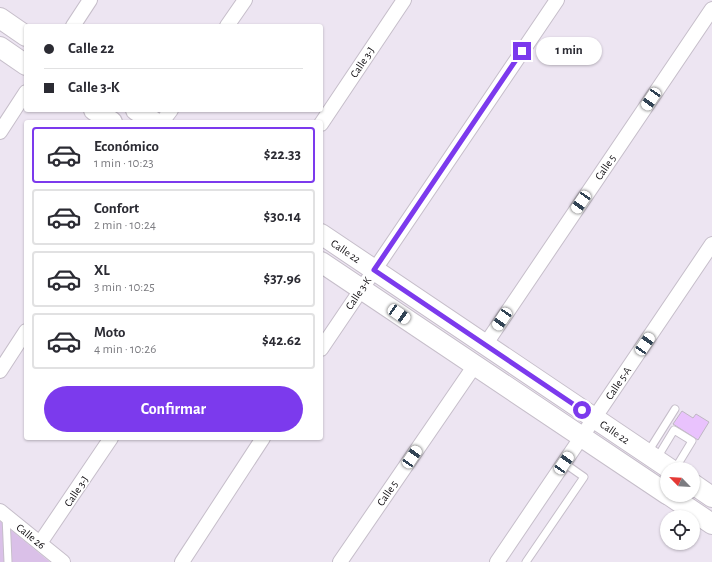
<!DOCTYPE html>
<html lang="es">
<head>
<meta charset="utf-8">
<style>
	body { margin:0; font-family:"Alegreya Sans",sans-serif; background:#f7f7f7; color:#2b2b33; height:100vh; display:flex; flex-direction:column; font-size:15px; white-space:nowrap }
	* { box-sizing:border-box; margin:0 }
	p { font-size:13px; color:#7c7c81 }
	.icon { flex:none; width:22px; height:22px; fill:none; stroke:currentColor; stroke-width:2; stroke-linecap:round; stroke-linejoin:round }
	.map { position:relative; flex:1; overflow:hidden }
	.drawer { position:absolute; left:24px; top:120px; width:299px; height:320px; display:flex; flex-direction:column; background:#fff; border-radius:4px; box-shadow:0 1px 3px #0004 }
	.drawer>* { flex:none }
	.top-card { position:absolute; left:24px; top:24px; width:299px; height:88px; border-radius:4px; box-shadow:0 1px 3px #0004; display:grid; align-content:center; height:88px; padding:0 20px; background:#fff }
	.needle { width:26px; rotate:295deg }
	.buttons { position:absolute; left:660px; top:462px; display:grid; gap:8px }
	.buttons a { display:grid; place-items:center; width:40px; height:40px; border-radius:50%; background:#fff; box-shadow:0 1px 3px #0004; font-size:20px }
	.end { position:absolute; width:18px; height:18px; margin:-9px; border:5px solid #7c3aed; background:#fff; box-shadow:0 0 0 2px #fff }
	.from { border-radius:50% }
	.bubble { position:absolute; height:28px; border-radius:14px; background:#fff; box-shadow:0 1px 3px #0004; font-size:13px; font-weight:600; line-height:28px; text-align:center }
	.car { position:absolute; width:12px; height:24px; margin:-12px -6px; border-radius:5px; box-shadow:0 0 3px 1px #0007; background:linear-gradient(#fff 24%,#345 0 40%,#fff 0 76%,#345 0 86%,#fff 0) }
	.top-card b { display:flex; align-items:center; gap:14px; height:38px; font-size:15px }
	.top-card b+b { border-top:1px solid #e1e1e2 }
	.top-card i { width:10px; height:10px; background:#2b2b33 }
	ul { padding:7px 0 0; list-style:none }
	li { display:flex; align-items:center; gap:12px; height:56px; margin:0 8px 6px; padding:0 12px; border:2px solid #e1e1e2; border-radius:4px }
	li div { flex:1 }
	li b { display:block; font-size:15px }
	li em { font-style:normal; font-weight:600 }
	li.active { border-color:#7c3aed }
	li>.icon { width:36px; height:36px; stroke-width:1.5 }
	.action { display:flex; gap:8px; margin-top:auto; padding:8px 20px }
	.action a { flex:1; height:46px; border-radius:24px; background:#7c3aed; color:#fff; font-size:16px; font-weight:600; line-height:46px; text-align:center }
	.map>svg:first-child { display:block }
	.green { fill:#dac0e8 }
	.building { fill:#e9c2fd; stroke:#bfb7c3 }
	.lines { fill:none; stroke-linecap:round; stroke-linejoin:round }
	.lane-casing { stroke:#c6beca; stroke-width:9 }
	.street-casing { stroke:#c6beca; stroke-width:16 }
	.secondary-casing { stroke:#c6beca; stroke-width:22 }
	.lane { stroke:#fff; stroke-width:7 }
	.street { stroke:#fff; stroke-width:14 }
	.secondary { stroke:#fff; stroke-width:20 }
	.route { stroke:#7c3aed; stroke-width:5 }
	.labels { text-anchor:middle; stroke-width:3; stroke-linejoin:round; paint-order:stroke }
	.street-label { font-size:11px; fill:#100d11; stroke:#fff }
</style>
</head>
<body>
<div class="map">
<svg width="712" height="562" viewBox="0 0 712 562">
	<rect width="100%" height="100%" fill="#ede5f2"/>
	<polygon class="green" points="0,521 50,562 0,562"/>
	<polygon class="building" points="682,411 693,418 696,414 709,422 698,440 673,424"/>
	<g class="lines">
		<defs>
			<g id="lane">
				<polyline points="648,452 675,409"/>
				<polyline points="657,458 674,430 692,441 675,469"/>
				<polyline points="6,516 8,562"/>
				<polyline points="526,562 584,477 564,463"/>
			</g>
			<g id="street">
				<polyline points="73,26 90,0"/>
				<polyline points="227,26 245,0"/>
				<polyline points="162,122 171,110"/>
				<polyline points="321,124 404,0"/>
				<polyline points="0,132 26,92"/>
				<polyline points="485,345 712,9"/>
				<polyline points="321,349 557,0"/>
				<polyline points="0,371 26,331"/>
				<polyline points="0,511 63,562"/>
				<polyline points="40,543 111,438"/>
				<polyline points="182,562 263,438"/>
				<polyline points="340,562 475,365"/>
				<polyline points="497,562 712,244"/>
			</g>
			<g id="secondary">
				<polyline points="0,18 26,36"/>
				<polyline points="0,47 26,65"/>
				<polyline points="94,110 112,122"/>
				<polyline points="136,110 154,122"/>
				<polyline points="321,234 670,469"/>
				<polyline points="321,262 667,494"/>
				<polyline points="693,484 712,497"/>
				<polyline points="669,495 712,524"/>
			</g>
		</defs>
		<use href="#lane" class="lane-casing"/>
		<use href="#street" class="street-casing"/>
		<use href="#secondary" class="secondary-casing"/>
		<use href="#lane" class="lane"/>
		<use href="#street" class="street"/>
		<use href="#secondary" class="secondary"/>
	</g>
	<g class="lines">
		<polyline class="route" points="522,51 374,270 582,410"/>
	</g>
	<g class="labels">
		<g class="street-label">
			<text transform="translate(362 62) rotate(-56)" y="4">Calle 3-J</text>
			<text transform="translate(605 167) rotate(-56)" y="4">Calle 5</text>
			<text transform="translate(346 251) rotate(34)" y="4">Calle 22</text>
			<text transform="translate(358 293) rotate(-56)" y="4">Calle 3-K</text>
			<text transform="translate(618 383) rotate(-56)" y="4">Calle 5-A</text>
			<text transform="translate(615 432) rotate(34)" y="4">Calle 22</text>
			<text transform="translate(76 491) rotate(-56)" y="4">Calle 3-J</text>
			<text transform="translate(387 493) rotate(-56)" y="4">Calle 5</text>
			<text transform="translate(31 536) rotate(39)" y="4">Calle 26</text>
		</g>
	</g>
</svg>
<div class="buttons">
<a><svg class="needle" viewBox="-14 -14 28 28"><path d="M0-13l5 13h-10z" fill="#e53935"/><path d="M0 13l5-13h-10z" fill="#7c7c81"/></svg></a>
<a><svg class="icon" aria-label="locate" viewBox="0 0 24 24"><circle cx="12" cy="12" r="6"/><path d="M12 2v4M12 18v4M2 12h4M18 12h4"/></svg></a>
</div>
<i class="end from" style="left:582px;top:410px"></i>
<i class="end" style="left:522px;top:51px"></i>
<div class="bubble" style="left:536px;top:37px;width:66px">1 min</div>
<i class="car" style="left:651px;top:99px;rotate:214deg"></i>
<i class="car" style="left:581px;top:202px;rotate:214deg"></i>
<i class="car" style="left:399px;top:314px;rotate:124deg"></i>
<i class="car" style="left:502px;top:319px;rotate:214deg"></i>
<i class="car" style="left:645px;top:344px;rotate:34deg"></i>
<i class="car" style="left:412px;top:457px;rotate:34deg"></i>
<i class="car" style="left:564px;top:463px;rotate:34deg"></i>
<div class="top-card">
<b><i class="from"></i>Calle 22</b>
<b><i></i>Calle 3-K</b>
</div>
<section class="drawer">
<ul>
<li class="active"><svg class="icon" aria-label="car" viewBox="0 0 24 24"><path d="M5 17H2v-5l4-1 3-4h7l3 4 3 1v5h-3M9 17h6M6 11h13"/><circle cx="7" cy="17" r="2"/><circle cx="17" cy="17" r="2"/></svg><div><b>Económico</b><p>1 min · 10:23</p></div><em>$22.33</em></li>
<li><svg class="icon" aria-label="car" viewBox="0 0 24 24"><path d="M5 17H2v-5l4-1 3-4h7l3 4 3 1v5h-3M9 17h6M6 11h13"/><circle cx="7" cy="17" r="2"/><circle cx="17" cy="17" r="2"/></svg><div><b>Confort</b><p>2 min · 10:24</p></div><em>$30.14</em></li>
<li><svg class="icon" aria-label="car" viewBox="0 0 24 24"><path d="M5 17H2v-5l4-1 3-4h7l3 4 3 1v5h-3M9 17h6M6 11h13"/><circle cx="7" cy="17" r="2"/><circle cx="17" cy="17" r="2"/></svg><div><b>XL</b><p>3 min · 10:25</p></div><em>$37.96</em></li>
<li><svg class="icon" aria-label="car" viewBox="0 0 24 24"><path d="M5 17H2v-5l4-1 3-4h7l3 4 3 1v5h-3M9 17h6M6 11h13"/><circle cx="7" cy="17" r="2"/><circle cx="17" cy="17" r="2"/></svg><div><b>Moto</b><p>4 min · 10:26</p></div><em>$42.62</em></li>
</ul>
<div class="action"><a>Confirmar</a></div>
</section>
</div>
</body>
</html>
